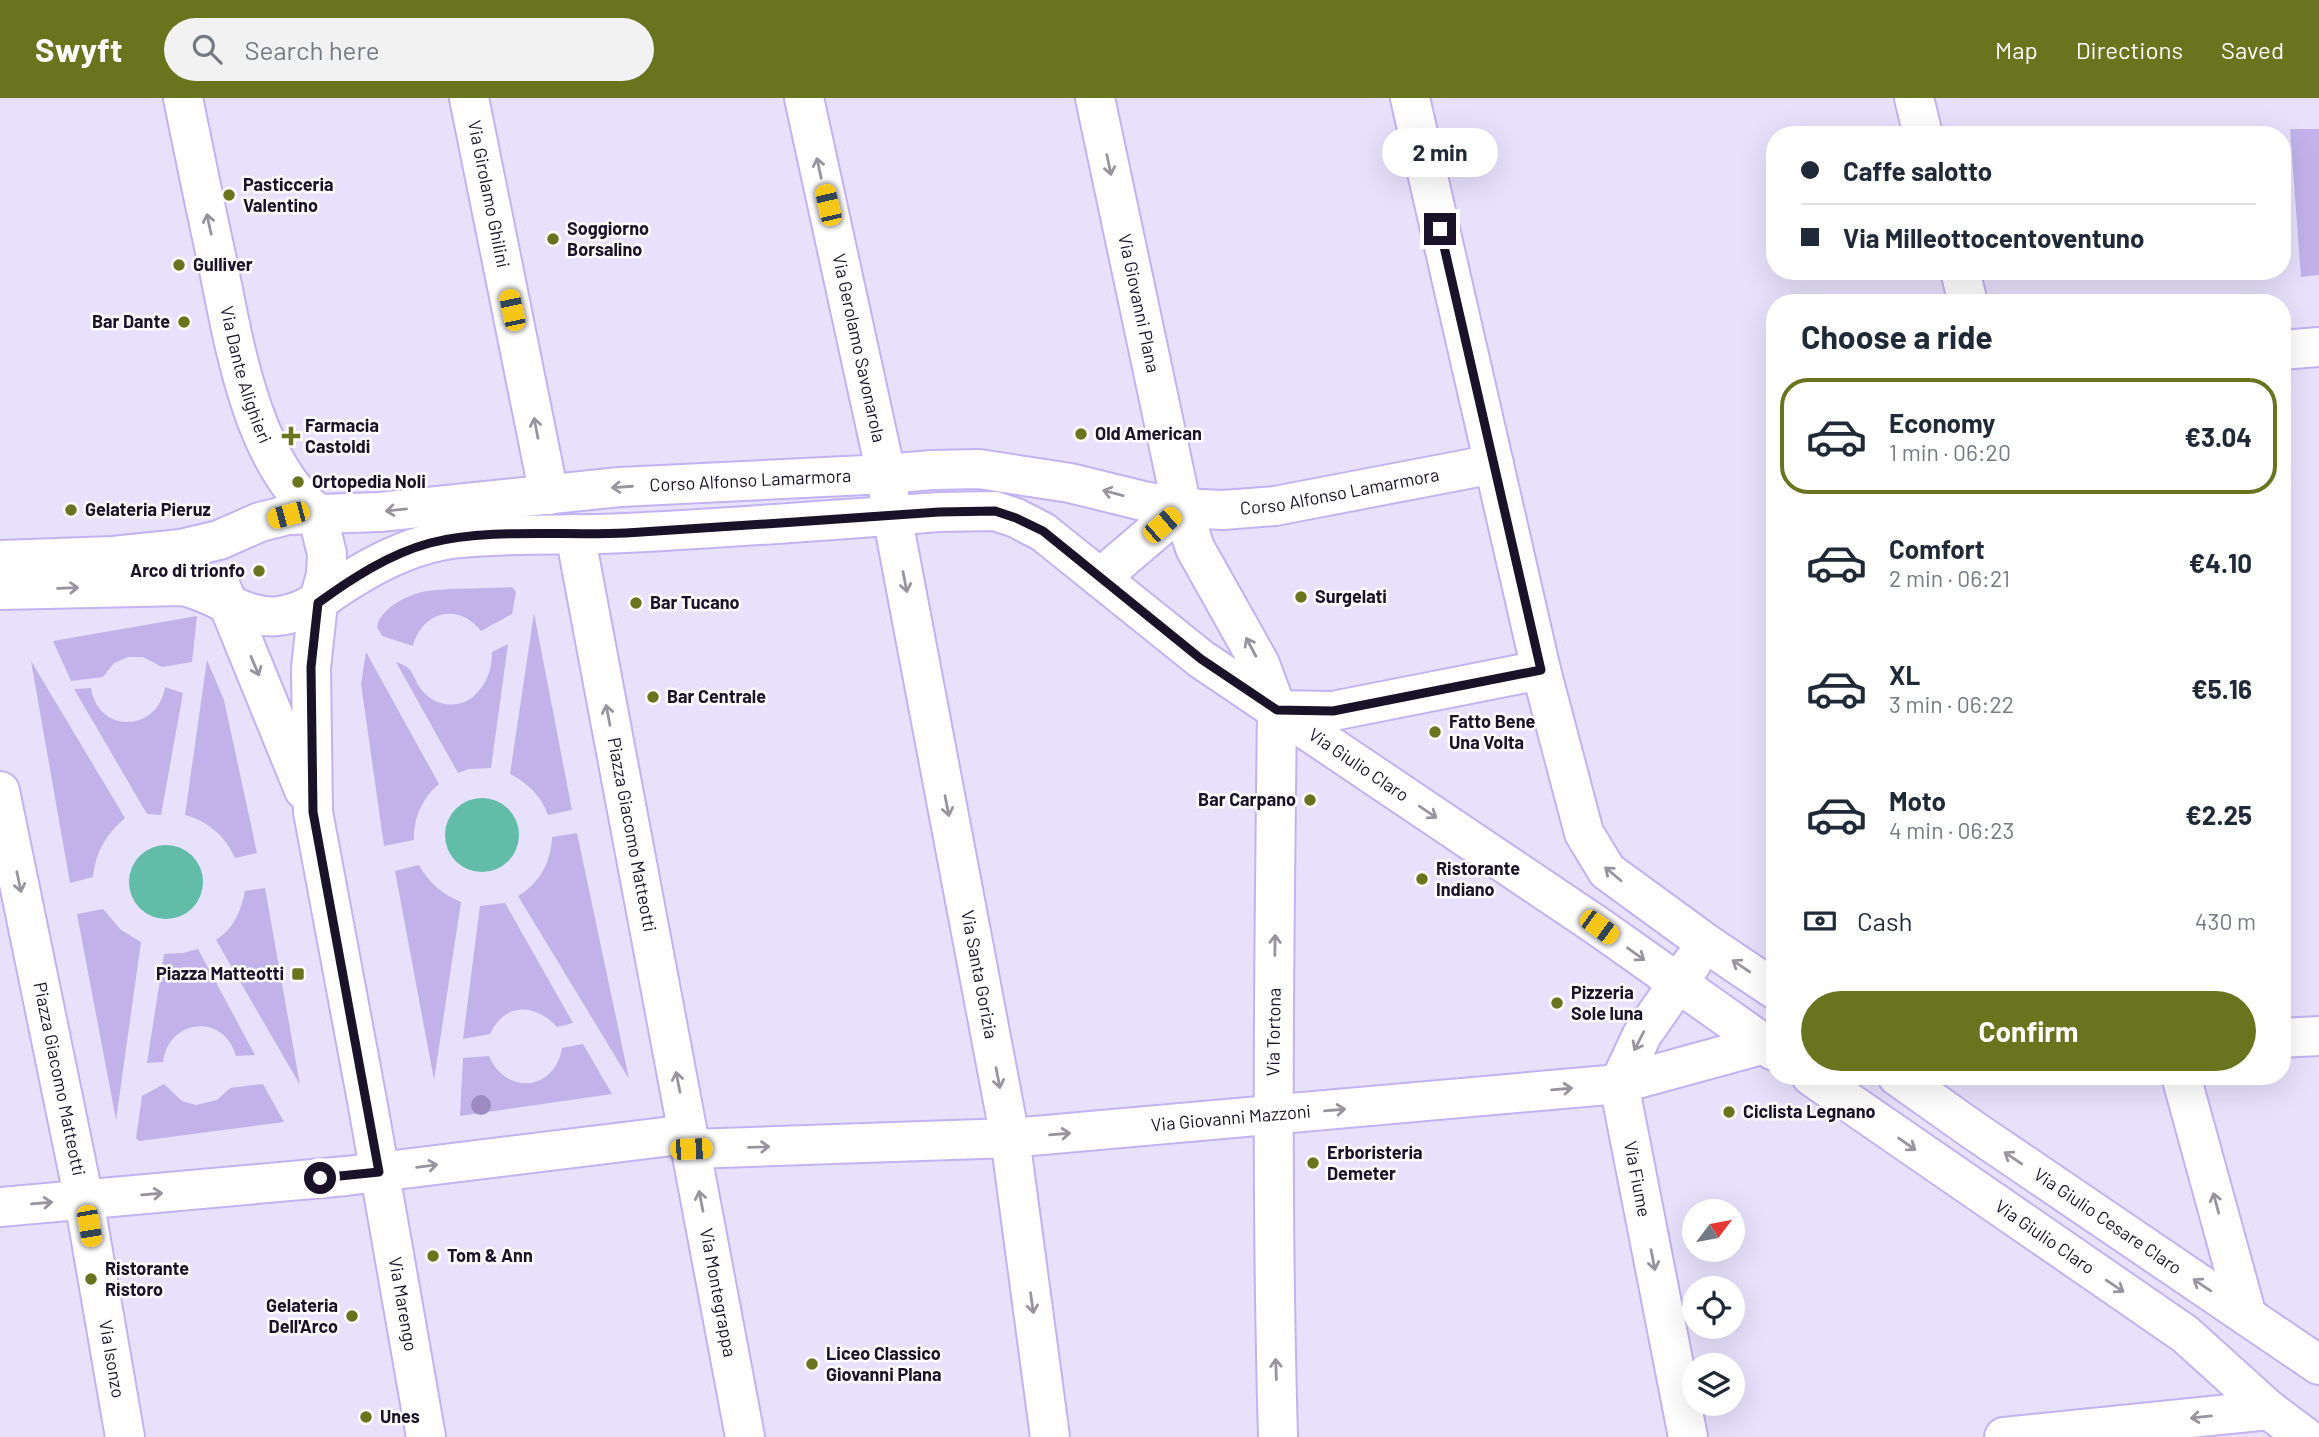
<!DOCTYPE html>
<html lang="en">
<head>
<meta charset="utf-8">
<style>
	body { margin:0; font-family:Barlow,sans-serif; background:#f2f2f3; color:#1f2937; height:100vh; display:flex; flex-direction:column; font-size:26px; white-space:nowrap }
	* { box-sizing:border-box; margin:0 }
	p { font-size:23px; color:#747a83 }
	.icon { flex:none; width:38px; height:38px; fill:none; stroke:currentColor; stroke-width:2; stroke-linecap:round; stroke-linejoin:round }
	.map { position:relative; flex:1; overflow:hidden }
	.details { position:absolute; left:1766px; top:196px; width:525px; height:791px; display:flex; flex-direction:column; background:#fff; border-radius:28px; box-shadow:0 7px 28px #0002 }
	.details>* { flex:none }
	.hud { position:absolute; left:1766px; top:28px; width:525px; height:154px; border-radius:28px; box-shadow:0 7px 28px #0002; display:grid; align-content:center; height:154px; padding:0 35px; background:#fff }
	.needle { width:46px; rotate:58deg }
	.buttons { position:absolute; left:1682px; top:1101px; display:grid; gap:14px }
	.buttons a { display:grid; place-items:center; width:63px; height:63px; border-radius:50%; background:#fff; box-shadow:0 7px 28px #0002; font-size:35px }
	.end { position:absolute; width:32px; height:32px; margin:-16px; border:9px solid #191229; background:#fff; box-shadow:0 0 0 4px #fff }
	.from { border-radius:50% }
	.bubble { position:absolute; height:49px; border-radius:24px; background:#fff; box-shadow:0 7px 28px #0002; font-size:23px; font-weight:700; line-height:49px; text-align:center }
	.car { position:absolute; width:21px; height:42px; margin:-21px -10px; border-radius:9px; box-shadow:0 0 5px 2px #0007; background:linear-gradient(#f5c518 24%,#345 0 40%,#f5c518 0 76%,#345 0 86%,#f5c518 0) }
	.hud b { display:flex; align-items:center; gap:24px; height:66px; font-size:26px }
	.hud b+b { border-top:2px solid #e0e1e3 }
	.hud i { width:18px; height:18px; background:#1f2937 }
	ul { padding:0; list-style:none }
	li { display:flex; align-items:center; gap:21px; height:116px; margin:0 14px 10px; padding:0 21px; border:4px solid transparent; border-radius:28px }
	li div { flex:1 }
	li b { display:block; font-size:26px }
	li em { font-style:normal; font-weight:700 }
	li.active { border-color:#69741f }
	li>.icon { width:63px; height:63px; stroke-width:1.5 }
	h2 { padding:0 35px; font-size:32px; line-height:84px }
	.pay { display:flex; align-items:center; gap:18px; height:77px; padding:0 35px; font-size:26px }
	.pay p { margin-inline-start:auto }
	.button { display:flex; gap:14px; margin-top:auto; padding:14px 35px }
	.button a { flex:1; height:80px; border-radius:42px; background:#69741f; color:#fff; font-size:28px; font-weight:700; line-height:80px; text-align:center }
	header { display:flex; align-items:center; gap:42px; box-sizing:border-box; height:98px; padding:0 35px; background:#69741f; color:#fff }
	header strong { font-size:33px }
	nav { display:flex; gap:38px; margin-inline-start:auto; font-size:24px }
	.search { width:490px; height:63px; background:#f2f2f3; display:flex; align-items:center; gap:18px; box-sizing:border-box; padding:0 24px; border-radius:38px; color:#747a83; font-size:26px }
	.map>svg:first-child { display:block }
	.green { fill:#c1b3ea }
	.water { fill:#63bca8 }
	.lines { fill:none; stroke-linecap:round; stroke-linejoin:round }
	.minor-casing { stroke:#c3b2f2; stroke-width:42 }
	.minor { stroke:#fff; stroke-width:38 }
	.tree { fill:#9c8bc1 }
	.oneway { stroke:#98949f }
	.route { stroke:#191229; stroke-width:9 }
	.poi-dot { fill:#69741f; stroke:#fff; stroke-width:2.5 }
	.labels { text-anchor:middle; stroke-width:5; stroke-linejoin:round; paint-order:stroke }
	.poi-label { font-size:18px; font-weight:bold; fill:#191229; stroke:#fff; text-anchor:start }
	.street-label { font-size:18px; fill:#191229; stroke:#fff }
</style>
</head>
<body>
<header>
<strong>Swyft</strong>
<div class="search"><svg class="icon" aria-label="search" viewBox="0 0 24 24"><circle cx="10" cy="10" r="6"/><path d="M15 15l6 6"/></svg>Search here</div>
<nav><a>Map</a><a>Directions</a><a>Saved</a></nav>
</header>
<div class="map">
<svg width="2319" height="1339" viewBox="0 0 2319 1339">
	<rect width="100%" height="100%" fill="#e7e1fc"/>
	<g class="green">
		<polygon points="2290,31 2319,31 2319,177 2301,179"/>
		<path d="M512 489 516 494 512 516 481 533C459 504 422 513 413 548L382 538 377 529C380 510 410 495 428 493 456 489 485 491 512 489Z"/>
		<path d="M534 515 572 712 548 717C541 698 528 685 510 676Z"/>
		<polygon points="197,518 192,564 162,569 143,559 128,559 114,565 103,579 71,583 53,543"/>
		<path d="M508 546 491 670 469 671 458 675 396 564C401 566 407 568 410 572 415 578 416 585 421 591 433 608 458 612 474 598 487 586 492 571 492 554Z"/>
		<path d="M366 554 439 686C422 700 413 721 414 742L384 748 361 586Z"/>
		<path d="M207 562 224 602 257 755 235 760C225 738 208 723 185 717Z"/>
		<path d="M31 563 125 720C106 736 95 755 93 779L70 785Z"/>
		<path d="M165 589 183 595 161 717 147 716 74 591 91 590C98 636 158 635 165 589Z"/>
		<path d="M577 735 629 981 518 798C540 785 551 764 552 739Z"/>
		<path d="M419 767C429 785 442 796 461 804L434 982 395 773Z"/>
		<path d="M265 790 300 987 216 842C233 831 241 814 245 793Z"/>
		<path d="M505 805 573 925 557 929C535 905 505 904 490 936L463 941 480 808Z"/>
		<polygon points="103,811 121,832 141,844 116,1022 77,816"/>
		<path d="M198 851 255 957 236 958C224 915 169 920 163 964L147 965 164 856 183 855Z"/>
		<path d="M583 946 612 996 460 1018 463 960 489 958C506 998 555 993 562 950Z"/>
		<polygon points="164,986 182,1003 196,1007 217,1002 230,990 263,986 284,1024 139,1043 136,1040 142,998"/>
	</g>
	<g class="water">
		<circle cx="482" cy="737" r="37"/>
		<circle cx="166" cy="784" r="37"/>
	</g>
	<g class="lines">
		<defs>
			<g id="minor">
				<path id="s1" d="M183 0C194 54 205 108 217 162 233 240 251 362 317 415"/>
				<path id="s2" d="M469 0 549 397"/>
				<path id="s3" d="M804 0 886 376 892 417 1010 1040 1050 1339"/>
				<path id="s4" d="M1095 0 1182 410 1195 450 1260 566 1277 612C1274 855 1271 1097 1278 1339"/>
				<polyline points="1410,0 1541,572 1584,735 1607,773 1707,846 1774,891"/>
				<polyline points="1914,0 1923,37"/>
				<polyline points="1960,173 1968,205"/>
				<polyline points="2282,252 2319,249"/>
				<path id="s5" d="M317 415 327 456 326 477 318 505 311 570 313 714 368 1008 426 1339"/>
				<path id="s6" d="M575 436 745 1339"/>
				<path id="s7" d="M0 462 113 458 181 451 219 442 260 424 288 417 380 414 620 389 886 376 932 372 979 371 1070 385 1143 403 1182 410 1223 412 1275 408 1494 366"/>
				<polyline points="1100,480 1182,410"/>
				<polyline points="222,491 304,692"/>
				<path id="s8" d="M0 492 183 488C215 494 244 522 278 518 309 515 327 495 353 480 382 462 417 446 451 441 509 434 568 438 626 435 730 430 835 422 939 414L995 413 1016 420 1043 434 1201 561 1599 829 1774 953"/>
				<polyline points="1277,612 1333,613 1541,572"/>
				<path id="s9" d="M0 693 84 1102 125 1339"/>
				<polyline points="2282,940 2319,938"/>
				<path id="s10" d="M1811 978 2185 1236 2269 1312 2305 1339"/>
				<path id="s11" d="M1897 978 1973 1032 2319 1267"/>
				<polyline points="2181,978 2247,1218"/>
				<path id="s12" d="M691 1051 1010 1040 1619 986 1765 946"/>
				<polyline points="0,1109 346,1078 688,1036"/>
				<polyline points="1688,1339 1619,986 1642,937 1692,865"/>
				<polyline points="2004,1339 2269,1312"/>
			</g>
		</defs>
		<use href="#minor" class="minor-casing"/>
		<use href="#minor" class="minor"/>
	</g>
	<circle class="tree" cx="481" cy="1007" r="10"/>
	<defs><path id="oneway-shaft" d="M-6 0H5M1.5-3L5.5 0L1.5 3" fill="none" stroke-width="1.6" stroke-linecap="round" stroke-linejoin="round" transform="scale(1.75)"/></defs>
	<g class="oneway">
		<use href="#oneway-shaft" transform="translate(1109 67) rotate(78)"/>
		<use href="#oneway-shaft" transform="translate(819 70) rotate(-102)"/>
		<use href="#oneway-shaft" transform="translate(209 126) rotate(-102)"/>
		<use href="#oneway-shaft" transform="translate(536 330) rotate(-101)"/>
		<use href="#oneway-shaft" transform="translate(622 389) rotate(176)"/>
		<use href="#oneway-shaft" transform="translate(1113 395) rotate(-165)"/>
		<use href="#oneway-shaft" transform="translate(396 412) rotate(174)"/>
		<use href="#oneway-shaft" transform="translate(905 484) rotate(79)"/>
		<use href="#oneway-shaft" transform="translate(68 490) rotate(-2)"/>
		<use href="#oneway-shaft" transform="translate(1251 549) rotate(-118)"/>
		<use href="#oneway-shaft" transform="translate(255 568) rotate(67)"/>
		<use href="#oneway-shaft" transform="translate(608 617) rotate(-101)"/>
		<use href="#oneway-shaft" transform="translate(947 708) rotate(79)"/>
		<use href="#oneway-shaft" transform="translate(1428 714) rotate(34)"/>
		<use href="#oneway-shaft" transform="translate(1613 776) rotate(-140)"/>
		<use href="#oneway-shaft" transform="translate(19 784) rotate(78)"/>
		<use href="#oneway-shaft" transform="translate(1275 847) rotate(-89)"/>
		<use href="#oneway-shaft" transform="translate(1636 856) rotate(36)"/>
		<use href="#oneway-shaft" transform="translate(1741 868) rotate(-146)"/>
		<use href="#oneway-shaft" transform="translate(1639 943) rotate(117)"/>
		<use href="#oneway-shaft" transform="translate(998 980) rotate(79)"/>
		<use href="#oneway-shaft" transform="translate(678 984) rotate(-101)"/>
		<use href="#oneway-shaft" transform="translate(1562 991) rotate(-5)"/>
		<use href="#oneway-shaft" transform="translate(1335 1012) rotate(-5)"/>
		<use href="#oneway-shaft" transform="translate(1060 1036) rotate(-5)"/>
		<use href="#oneway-shaft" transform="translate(1907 1046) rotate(35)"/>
		<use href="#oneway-shaft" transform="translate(759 1049) rotate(-2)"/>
		<use href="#oneway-shaft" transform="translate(2013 1060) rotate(-146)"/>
		<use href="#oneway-shaft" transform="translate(427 1068) rotate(-7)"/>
		<use href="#oneway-shaft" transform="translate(152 1096) rotate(-5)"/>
		<use href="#oneway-shaft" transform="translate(701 1103) rotate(-101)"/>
		<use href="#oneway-shaft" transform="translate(42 1105) rotate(-5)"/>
		<use href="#oneway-shaft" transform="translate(2216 1105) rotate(-105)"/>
		<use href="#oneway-shaft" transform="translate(1653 1162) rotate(79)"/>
		<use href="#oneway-shaft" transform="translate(2202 1187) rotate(-146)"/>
		<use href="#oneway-shaft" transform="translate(2115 1188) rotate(34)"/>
		<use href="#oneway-shaft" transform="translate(1032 1205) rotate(82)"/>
		<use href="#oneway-shaft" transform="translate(1276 1271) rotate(-92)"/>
		<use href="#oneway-shaft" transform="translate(2201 1319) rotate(174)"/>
	</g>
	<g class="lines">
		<path class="route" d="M320 1080 379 1074 313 714 311 569 318 505C351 481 389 456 430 445 487 430 565 438 626 435 730 429 835 421 939 414L995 413 1016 420 1043 433 1201 561 1277 612 1333 613 1541 572 1440 131"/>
	</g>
	<g class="poi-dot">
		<circle cx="229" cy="97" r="7"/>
		<circle cx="553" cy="141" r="7"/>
		<circle cx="179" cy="167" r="7"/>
		<circle cx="184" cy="224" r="7"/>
		<circle cx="1081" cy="336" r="7"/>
		<path d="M287.5 327.5h7v7h7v7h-7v7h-7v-7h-7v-7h7z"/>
		<circle cx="298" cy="384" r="7"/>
		<circle cx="71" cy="412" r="7"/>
		<circle cx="259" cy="473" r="7"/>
		<circle cx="1301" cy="499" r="7"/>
		<circle cx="636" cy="505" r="7"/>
		<circle cx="653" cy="599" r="7"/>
		<circle cx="1435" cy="634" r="7"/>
		<circle cx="1310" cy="702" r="7"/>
		<circle cx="1422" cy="781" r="7"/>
		<rect x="291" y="869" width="14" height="14" rx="3.5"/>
		<circle cx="1557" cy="905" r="7"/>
		<circle cx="1729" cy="1014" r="7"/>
		<circle cx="1313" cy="1065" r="7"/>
		<circle cx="433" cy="1158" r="7"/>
		<circle cx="91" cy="1181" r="7"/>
		<circle cx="352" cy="1218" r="7"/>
		<circle cx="812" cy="1266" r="7"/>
		<circle cx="366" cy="1319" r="7"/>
	</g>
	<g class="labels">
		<g class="poi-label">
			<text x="243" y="93">Pasticceria<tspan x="243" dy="21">Valentino</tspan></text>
			<text x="567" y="137">Soggiorno<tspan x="567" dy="21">Borsalino</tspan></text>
			<text x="193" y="173">Gulliver</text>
			<text x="170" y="230" text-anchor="end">Bar Dante</text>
			<text x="305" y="334">Farmacia<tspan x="305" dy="21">Castoldi</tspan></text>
			<text x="1095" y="342">Old American</text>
			<text x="312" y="390">Ortopedia Noli</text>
			<text x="85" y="418">Gelateria Pieruz</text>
			<text x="245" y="479" text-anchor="end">Arco di trionfo</text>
			<text x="1315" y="505">Surgelati</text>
			<text x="650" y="511">Bar Tucano</text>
			<text x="667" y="605">Bar Centrale</text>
			<text x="1449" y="630">Fatto Bene<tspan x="1449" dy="21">Una Volta</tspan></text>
			<text x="1296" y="708" text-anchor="end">Bar Carpano</text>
			<text x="1436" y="777">Ristorante<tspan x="1436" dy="21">Indiano</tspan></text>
			<text x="284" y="882" text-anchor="end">Piazza Matteotti</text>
			<text x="1571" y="901">Pizzeria<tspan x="1571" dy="21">Sole luna</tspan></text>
			<text x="1743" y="1020">Ciclista Legnano</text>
			<text x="1327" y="1061">Erboristeria<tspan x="1327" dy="21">Demeter</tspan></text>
			<text x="447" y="1164">Tom &amp; Ann</text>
			<text x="105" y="1177">Ristorante<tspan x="105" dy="21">Ristoro</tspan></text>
			<text x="338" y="1214" text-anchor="end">Gelateria<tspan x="338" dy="21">Dell'Arco</tspan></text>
			<text x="826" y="1262">Liceo Classico<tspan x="826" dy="21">Giovanni Plana</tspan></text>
			<text x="380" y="1325">Unes</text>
		</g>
		<g class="street-label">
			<text dy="6" stroke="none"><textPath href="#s2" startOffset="98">Via Girolamo Ghilini</textPath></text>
			<text dy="6" stroke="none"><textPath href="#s4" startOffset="210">Via Giovanni Plana</textPath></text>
			<text dy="6" stroke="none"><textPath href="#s3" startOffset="256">Via Gerolamo Savonarola</textPath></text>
			<text dy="6" stroke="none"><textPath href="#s1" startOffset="284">Via Dante Alighieri</textPath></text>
			<text dy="6" stroke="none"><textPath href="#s7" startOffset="758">Corso Alfonso Lamarmora</textPath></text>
			<text dy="6" stroke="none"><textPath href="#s7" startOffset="1353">Corso Alfonso Lamarmora</textPath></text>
			<text dy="6" stroke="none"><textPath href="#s8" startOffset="1465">Via Giulio Claro</textPath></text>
			<text dy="6" stroke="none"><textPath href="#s6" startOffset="306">Piazza Giacomo Matteotti</textPath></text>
			<text dy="6" stroke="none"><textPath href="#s3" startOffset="894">Via Santa Gorizia</textPath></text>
			<text transform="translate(1274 934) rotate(-89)" y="6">Via Tortona</text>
			<text dy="6" stroke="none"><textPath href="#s9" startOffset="294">Piazza Giacomo Matteotti</textPath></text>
			<text dy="6" stroke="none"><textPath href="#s12" startOffset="541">Via Giovanni Mazzoni</textPath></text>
			<text transform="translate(1637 1081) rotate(79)" y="6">Via Fiume</text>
			<text dy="6" stroke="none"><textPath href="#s11" startOffset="256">Via Giulio Cesare Claro</textPath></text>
			<text dy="6" stroke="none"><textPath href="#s10" startOffset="284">Via Giulio Claro</textPath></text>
			<text dy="6" stroke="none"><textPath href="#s6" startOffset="772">Via Montegrappa</textPath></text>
			<text dy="6" stroke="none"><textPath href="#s5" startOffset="802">Via Marengo</textPath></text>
			<text dy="6" stroke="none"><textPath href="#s9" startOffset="579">Via Isonzo</textPath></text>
		</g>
	</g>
</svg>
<div class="buttons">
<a><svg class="needle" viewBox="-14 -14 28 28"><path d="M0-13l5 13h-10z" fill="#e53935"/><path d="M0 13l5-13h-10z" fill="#747a83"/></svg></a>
<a><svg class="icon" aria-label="locate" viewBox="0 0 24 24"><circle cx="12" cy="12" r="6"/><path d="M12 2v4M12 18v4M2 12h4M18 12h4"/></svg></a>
<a><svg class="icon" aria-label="layers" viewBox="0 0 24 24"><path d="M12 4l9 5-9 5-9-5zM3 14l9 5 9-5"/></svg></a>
</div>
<i class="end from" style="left:320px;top:1080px"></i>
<i class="end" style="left:1440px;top:131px"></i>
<div class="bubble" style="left:1382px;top:30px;width:116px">2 min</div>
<i class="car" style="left:828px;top:107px;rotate:347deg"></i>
<i class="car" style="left:512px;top:212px;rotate:348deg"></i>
<i class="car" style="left:288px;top:417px;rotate:255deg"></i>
<i class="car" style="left:1162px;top:427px;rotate:49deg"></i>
<i class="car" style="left:1599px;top:829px;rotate:126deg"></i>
<i class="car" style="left:691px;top:1051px;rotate:88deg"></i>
<i class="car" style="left:89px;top:1128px;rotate:170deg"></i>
<div class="hud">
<b><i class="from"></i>Caffe salotto</b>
<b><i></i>Via Milleottocentoventuno</b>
</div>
<section class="details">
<h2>Choose a ride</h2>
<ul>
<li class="active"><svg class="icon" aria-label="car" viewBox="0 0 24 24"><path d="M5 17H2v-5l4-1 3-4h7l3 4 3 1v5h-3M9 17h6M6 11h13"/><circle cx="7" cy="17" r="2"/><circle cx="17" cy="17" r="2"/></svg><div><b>Economy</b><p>1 min · 06:20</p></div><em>€3.04</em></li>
<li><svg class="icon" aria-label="car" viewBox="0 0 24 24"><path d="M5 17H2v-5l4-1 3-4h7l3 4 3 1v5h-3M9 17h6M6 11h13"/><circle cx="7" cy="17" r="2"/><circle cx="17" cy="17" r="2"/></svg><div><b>Comfort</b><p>2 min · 06:21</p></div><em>€4.10</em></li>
<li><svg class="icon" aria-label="car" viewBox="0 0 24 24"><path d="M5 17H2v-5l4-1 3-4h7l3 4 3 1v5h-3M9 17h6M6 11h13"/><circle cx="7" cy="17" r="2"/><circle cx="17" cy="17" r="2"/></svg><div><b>XL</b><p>3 min · 06:22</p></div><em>€5.16</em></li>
<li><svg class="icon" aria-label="car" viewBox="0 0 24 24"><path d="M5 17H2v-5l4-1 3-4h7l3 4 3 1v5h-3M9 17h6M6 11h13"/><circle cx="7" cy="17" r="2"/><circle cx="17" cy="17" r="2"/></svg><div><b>Moto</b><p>4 min · 06:23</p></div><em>€2.25</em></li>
</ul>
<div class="pay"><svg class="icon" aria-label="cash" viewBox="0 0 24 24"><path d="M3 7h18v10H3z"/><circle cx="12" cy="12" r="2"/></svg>Cash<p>430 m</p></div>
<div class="button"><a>Confirm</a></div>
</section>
</div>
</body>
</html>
